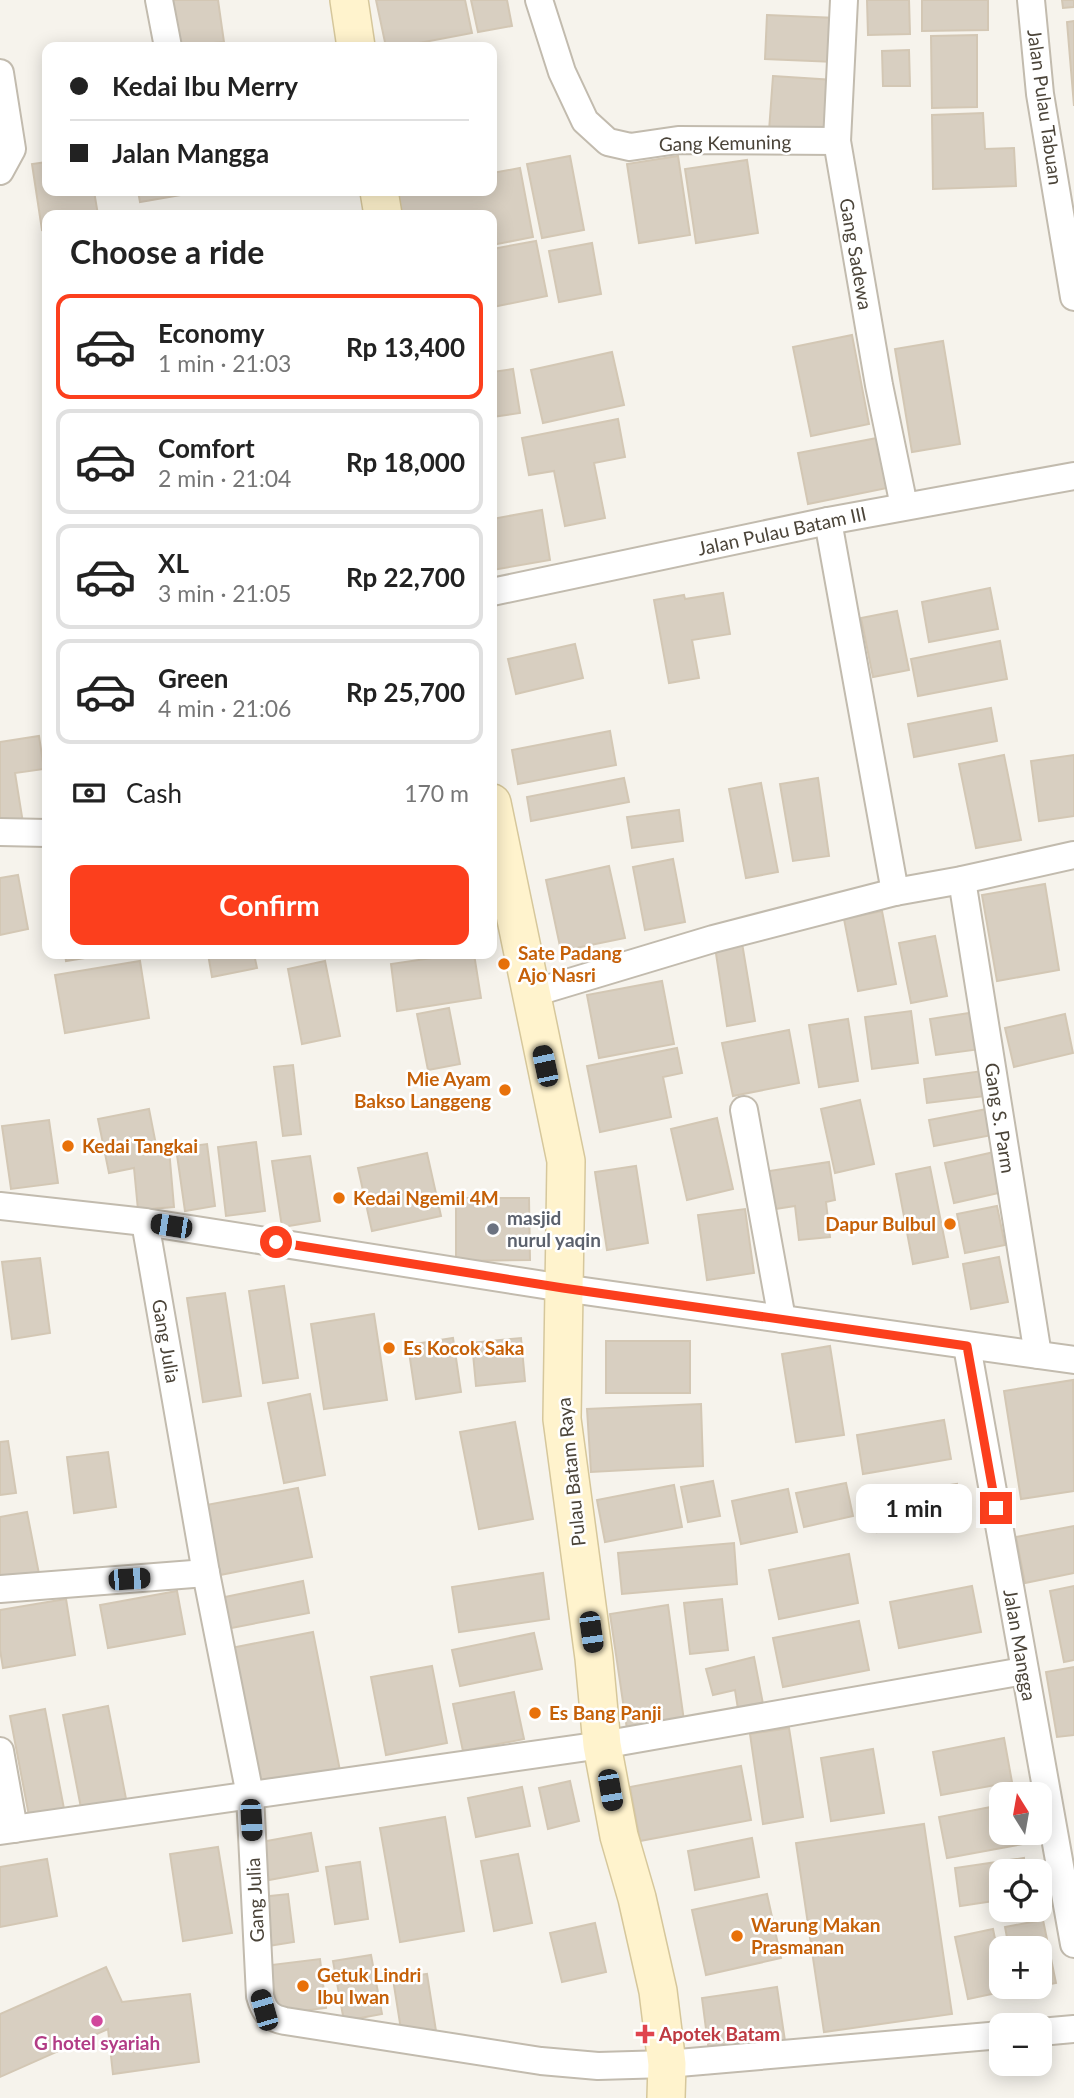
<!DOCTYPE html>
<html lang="en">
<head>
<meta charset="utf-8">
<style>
	body { margin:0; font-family:Lato,sans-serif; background:#f2f2f2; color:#222; height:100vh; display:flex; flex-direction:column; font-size:26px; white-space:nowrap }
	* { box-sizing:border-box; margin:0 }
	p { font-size:23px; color:#767676 }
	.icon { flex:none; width:38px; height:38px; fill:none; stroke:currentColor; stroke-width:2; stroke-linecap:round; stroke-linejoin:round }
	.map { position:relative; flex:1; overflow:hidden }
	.panel { position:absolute; left:42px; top:210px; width:455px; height:749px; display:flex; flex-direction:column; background:#fff; border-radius:14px; box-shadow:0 4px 18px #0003 }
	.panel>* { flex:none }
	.hud { position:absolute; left:42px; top:42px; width:455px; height:154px; border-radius:14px; box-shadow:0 4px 18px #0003; display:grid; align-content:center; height:154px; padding:0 28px; background:#fff }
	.needle { width:46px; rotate:349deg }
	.buttons { position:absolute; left:989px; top:1782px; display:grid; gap:14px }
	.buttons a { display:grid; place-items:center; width:63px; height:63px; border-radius:14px; background:#fff; box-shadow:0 4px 18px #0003; font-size:35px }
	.end { position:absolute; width:32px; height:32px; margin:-16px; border:9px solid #fc3f1d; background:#fff; box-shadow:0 0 0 4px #fff }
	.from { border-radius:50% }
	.bubble { position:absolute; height:49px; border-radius:14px; background:#fff; box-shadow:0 4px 18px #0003; font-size:23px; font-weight:700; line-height:49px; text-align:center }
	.car { position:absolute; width:21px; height:42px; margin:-21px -10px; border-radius:9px; box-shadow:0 0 5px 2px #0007; background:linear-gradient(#222 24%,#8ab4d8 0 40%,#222 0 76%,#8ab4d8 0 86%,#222 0) }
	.hud b { display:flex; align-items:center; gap:24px; height:66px; font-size:26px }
	.hud b+b { border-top:2px solid #e0e0e0 }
	.hud i { width:18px; height:18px; background:#222 }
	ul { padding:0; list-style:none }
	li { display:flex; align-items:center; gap:21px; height:105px; margin:0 14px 10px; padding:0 14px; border:4px solid #e0e0e0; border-radius:14px }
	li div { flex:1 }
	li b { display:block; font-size:26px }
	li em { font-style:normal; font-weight:700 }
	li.active { border-color:#fc3f1d }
	li>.icon { width:63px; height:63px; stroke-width:1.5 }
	h2 { padding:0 28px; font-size:32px; line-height:84px }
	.pay { display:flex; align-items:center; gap:18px; height:77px; padding:0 28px; font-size:26px }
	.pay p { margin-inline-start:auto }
	.primary-button { display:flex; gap:14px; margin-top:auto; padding:14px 28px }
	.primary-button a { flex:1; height:80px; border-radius:14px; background:#fc3f1d; color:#fff; font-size:28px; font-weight:700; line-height:80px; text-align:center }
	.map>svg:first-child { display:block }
	.building { fill:#d8cfc1; stroke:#d3c7b4; stroke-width:2 }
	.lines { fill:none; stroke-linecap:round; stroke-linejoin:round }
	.street-casing { stroke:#c2bbae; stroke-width:30 }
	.secondary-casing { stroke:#d6c79b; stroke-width:40 }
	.street { stroke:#fff; stroke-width:26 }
	.secondary { stroke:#fff3cd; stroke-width:37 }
	.route { stroke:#fc3f1d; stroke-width:9 }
	.food-dot { fill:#e8710a; stroke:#fff; stroke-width:2.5 }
	.worship-dot { fill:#6b7280; stroke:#fff; stroke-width:2.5 }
	.hotel-dot { fill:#d1479c; stroke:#fff; stroke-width:2.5 }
	.health-dot { fill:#e0444e; stroke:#fff; stroke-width:2.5 }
	.labels { text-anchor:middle; stroke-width:5; stroke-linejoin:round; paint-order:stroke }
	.street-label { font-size:19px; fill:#4b4439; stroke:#fff }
	.food-label { font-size:19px; font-weight:bold; fill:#c56008; stroke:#fff; text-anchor:start }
	.worship-label { font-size:19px; font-weight:bold; fill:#5b616d; stroke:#fff; text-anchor:start }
	.health-label { font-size:19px; font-weight:bold; fill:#be3a42; stroke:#fff; text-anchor:start }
	.hotel-label { font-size:19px; font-weight:bold; fill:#b23c85; stroke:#fff }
</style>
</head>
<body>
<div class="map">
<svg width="1074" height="2098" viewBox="0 0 1074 2098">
	<rect width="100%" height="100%" fill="#f6f3ec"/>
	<g class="building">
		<polygon points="165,0 218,0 224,42 172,47"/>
		<polygon points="376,0 465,0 472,33 398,47 386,47"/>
		<polygon points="471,0 507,0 512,26 478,32"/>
		<polygon points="867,0 909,0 910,34 868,35"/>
		<polygon points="922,0 988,0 988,30 922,31"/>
		<polygon points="1062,0 1074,0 1074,7 1063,8"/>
		<polygon points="767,15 837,18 835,62 765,59"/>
		<polygon points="1074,21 1074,106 1067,22"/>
		<polygon points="977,35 977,107 932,108 931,36"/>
		<polygon points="909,50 910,86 883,86 882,51"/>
		<polygon points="773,76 834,80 829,136 769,131"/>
		<polygon points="983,113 985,149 1014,148 1016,186 933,189 932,115"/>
		<polygon points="570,156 584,230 542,238 527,164"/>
		<polygon points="678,156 690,235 639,243 627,164"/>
		<polygon points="747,160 758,233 696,243 685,169"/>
		<polygon points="47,162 47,191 94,191 98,215 47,215 47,229 42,230 32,164"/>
		<polygon points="520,168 533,237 492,245 492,215 402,215 397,192 492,191 492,173"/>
		<polygon points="138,191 180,191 181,195 140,202"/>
		<polygon points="536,241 547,296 493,307 492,249"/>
		<polygon points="592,243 601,294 559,302 549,251"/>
		<polygon points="852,335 869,424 811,436 793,347"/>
		<polygon points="943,341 960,444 912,452 895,349"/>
		<polygon points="612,352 624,405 543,423 531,370"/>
		<polygon points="513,369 520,413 492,417 492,372"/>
		<polygon points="618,419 625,457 594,463 605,518 565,526 554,471 529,475 522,438"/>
		<polygon points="877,438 887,488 808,504 798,453"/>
		<polygon points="542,510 550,560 492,570 492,519"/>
		<polygon points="990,588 998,629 929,642 922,602"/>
		<polygon points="723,593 730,634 692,640 699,678 669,683 654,600 684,595 685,599"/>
		<polygon points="897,611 909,670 873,677 861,618"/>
		<polygon points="1000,641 1007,679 918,696 911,659"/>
		<polygon points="575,644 583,678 516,694 508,659"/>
		<polygon points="991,708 997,741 914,757 908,724"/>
		<polygon points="610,731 616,765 518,784 512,750"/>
		<polygon points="39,736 44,769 15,773 23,823 0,826 0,742"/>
		<polygon points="1004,755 1021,840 976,848 959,764"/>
		<polygon points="1074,755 1074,816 1039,821 1031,761"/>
		<polygon points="624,778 629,802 531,821 527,797"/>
		<polygon points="818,778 829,856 793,861 780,784"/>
		<polygon points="761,783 778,872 746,878 729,789"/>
		<polygon points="679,810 683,841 632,848 627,817"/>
		<polygon points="673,859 685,922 645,930 633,867"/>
		<polygon points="609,866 625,938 561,951 546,880"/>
		<polygon points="18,875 28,929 0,935 0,878"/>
		<polygon points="1045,884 1059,970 997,981 982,895"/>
		<polygon points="882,911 896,984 858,991 844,919"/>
		<polygon points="935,936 947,996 911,1003 899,943"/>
		<polygon points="742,943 755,1021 727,1026 715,947"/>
		<polygon points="65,954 109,954 66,961"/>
		<polygon points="208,954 254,954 257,968 212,977"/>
		<polygon points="459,954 474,954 481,998 397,1011 391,964"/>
		<polygon points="140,961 149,1018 65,1033 55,975"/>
		<polygon points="325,961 340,1036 302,1044 288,969"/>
		<polygon points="662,981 674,1044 599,1058 587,995"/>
		<polygon points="449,1008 460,1064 428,1070 417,1014"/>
		<polygon points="911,1011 918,1063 872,1069 865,1017"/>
		<polygon points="976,1012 981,1049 936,1055 930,1019"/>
		<polygon points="1065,1014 1073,1053 1014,1067 1005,1028"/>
		<polygon points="848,1019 858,1081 819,1087 809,1025"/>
		<polygon points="789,1030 799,1083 733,1096 722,1043"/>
		<polygon points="677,1048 682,1073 663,1077 671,1117 600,1132 587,1066"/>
		<polygon points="293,1065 301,1134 283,1136 274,1067"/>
		<polygon points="982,1071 986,1096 927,1103 924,1079"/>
		<polygon points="860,1100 874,1164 835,1173 821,1109"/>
		<polygon points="149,1109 157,1150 169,1149 174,1207 138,1210 134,1168 109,1173 98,1119"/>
		<polygon points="987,1109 992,1135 934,1146 929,1120"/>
		<polygon points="717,1118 733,1189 687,1200 671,1129"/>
		<polygon points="49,1120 58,1183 11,1189 2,1126"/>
		<polygon points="256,1142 265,1211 226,1216 218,1147"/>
		<polygon points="207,1144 215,1206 185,1211 176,1148"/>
		<polygon points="994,1152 1003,1192 954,1203 945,1163"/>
		<polygon points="427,1153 441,1216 372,1231 358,1168"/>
		<polygon points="310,1156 320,1221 282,1227 272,1161"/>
		<polygon points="829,1162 835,1200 826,1202 830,1237 799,1240 795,1206 775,1209 769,1171"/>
		<polygon points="636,1166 648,1243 607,1250 595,1172"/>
		<polygon points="930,1167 948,1257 913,1264 896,1174"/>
		<polygon points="456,1198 529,1198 530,1260 456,1261"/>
		<polygon points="997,1206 1005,1245 965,1253 957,1214"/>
		<polygon points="745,1209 754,1273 707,1280 698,1215"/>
		<polygon points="999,1257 1008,1302 971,1309 963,1264"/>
		<polygon points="40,1258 50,1333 12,1339 2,1262"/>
		<polygon points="284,1286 298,1378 263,1383 249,1291"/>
		<polygon points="225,1293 241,1396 203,1402 187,1298"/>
		<polygon points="374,1314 387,1400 324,1409 311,1324"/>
		<polygon points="453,1338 461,1392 416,1399 408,1345"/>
		<polygon points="521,1338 525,1381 476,1386 472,1343"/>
		<rect x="606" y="1341" width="84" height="52"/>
		<polygon points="830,1346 844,1435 796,1442 782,1354"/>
		<polygon points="1073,1380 1074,1491 1021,1499 1004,1391"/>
		<polygon points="310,1394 325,1475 284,1483 268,1403"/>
		<polygon points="701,1404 703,1466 591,1472 587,1409"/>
		<polygon points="944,1420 951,1459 863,1474 857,1435"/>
		<polygon points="515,1422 533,1519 479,1529 460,1432"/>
		<polygon points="8,1441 16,1493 0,1495 0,1442"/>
		<polygon points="108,1452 116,1507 74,1513 67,1457"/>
		<polygon points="713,1481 720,1516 688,1522 681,1487"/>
		<polygon points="846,1483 853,1516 804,1527 796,1493"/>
		<polygon points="957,1484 962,1520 877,1532 872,1497"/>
		<polygon points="674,1485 682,1527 605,1542 597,1500"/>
		<polygon points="298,1488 312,1557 215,1576 201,1506"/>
		<polygon points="788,1489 797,1532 741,1544 732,1501"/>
		<polygon points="27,1512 39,1574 0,1582 0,1517"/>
		<polygon points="1074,1526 1074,1573 1025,1583 1016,1537"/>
		<polygon points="734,1543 737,1584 622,1594 618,1553"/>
		<polygon points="849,1554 858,1603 779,1619 769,1570"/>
		<polygon points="543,1573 549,1619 459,1632 452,1587"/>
		<polygon points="303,1581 309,1613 226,1629 220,1598"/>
		<polygon points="972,1586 981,1632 899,1648 890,1602"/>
		<polygon points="1074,1586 1074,1660 1064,1662 1050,1591"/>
		<polygon points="177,1591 185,1634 108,1648 100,1605"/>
		<polygon points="66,1599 75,1655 3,1668 0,1650 0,1610"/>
		<polygon points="722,1599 728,1650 690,1654 684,1603"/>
		<polygon points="668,1605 684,1721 627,1729 610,1614"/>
		<polygon points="859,1621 869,1670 783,1687 773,1638"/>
		<polygon points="313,1632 341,1776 259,1792 231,1648"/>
		<polygon points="534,1633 542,1669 460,1686 452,1650"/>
		<polygon points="754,1657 763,1704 738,1709 735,1690 713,1695 706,1669"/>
		<polygon points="432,1666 447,1743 386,1755 371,1677"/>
		<polygon points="1074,1667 1074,1735 1057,1737 1046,1672"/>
		<polygon points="514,1692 524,1739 463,1751 453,1704"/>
		<polygon points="108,1706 127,1804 82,1813 63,1715"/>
		<polygon points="45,1709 65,1814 30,1821 10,1716"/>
		<polygon points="789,1728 803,1817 763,1824 750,1734"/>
		<polygon points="1004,1738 1012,1782 941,1795 933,1752"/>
		<polygon points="873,1749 884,1813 831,1821 821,1758"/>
		<polygon points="741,1766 751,1820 640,1841 630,1787"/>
		<polygon points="570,1781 579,1821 548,1829 539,1788"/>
		<polygon points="522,1787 530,1826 476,1837 468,1798"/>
		<polygon points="1001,1805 1001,1832 1020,1832 1023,1844 947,1858 939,1817"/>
		<polygon points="445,1817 464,1931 400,1942 380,1828"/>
		<polygon points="924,1824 952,2014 824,2032 796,1843"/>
		<polygon points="311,1833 318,1871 269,1880 261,1842"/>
		<polygon points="752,1838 759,1877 695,1890 688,1851"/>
		<polygon points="218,1847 232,1933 183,1941 170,1854"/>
		<polygon points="518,1854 532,1923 494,1931 481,1861"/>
		<polygon points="1024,1858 1025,1871 1001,1871 1001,1900 960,1906 955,1868"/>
		<polygon points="47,1859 57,1916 0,1927 0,1867"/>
		<polygon points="360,1862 368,1919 335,1924 326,1867"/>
		<polygon points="288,1894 294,1942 268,1946 261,1897"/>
		<polygon points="767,1894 781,1958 706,1975 692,1910"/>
		<polygon points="1043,1920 1056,1983 1040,1986 1040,1948 1009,1948 1005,1927"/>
		<polygon points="595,1923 606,1972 562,1982 550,1933"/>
		<polygon points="993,1929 1001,1968 1001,1986 1005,1986 1006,1991 968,1999 955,1937"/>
		<polygon points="371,1955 382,2014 344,2021 333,1961"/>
		<polygon points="320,1959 326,2008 277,2014 271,1965"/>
		<polygon points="106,1967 122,2002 190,1994 199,2062 113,2074 108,2029 0,2077 0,2014"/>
		<polygon points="427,1974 436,2031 402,2036 393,1979"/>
		<polygon points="777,1987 785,2041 709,2052 702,1998"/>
	</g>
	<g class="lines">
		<defs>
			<g id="street">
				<polyline points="159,0 168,47"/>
				<polyline points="539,0 562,72 585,121 608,142 630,147 678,140 837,141"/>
				<polyline points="844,0 837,141 879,385 904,506"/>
				<polyline points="1031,0 1040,94 1074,297"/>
				<polyline points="0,73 12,149 0,171"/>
				<polyline points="828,521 895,892"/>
				<polyline points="492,592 828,521 1074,476"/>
				<polyline points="0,832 47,833"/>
				<polyline points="962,880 1038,1355"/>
				<polyline points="530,994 713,939 895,892 962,880 1074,855"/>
				<polyline points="744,1110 782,1319"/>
				<polyline points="0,1206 145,1222 563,1288 1074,1360"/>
				<path d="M145 1222 206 1573 250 1795 260 1996C264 2011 269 2018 285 2021L541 2061 598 2066 667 2064 1001 2035"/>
				<polyline points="967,1346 1074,1944"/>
				<polyline points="0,1589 206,1573"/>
				<polyline points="0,1751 14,1829"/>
				<polyline points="0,1831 602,1745 1024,1671"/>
				<polyline points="1040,2032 1074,2029"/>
			</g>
			<g id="secondary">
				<polyline points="349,0 356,47"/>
				<polyline points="379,191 383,215"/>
				<polyline points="492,803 566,1161 562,1419 594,1658 602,1745 619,1836 637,1898 658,1991 667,2064 666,2098"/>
			</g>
		</defs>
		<use href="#street" class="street-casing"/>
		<use href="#secondary" class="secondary-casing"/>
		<use href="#street" class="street"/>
		<use href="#secondary" class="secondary"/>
	</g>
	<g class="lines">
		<polyline class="route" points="276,1242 563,1288 967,1346 996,1508"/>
	</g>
	<g class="food-dot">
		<circle cx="504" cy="964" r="7"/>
		<circle cx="505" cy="1090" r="7"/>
		<circle cx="68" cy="1146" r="7"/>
		<circle cx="339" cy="1198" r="7"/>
		<circle cx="950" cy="1224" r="7"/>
		<circle cx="389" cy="1348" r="7"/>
		<circle cx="535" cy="1713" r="7"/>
		<circle cx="737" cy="1936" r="7"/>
		<circle cx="303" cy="1986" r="7"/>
	</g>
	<circle class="worship-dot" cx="493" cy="1229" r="7"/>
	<circle class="hotel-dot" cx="97" cy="2021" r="7"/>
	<path class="health-dot" d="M641.5 2023.5h7v7h7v7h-7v7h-7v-7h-7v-7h7z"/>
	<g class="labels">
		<g class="street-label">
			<text transform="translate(1045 107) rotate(82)" y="7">Jalan Pulau Tabuan</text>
			<text transform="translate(725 143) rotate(-1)" y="7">Gang Kemuning</text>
			<text transform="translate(856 254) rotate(80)" y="7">Gang Sadewa</text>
			<text transform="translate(782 531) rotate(-12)" y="7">Jalan Pulau Batam III</text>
			<text transform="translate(1000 1118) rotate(81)" y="7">Gang S. Parm</text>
			<text transform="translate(166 1341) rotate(80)" y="7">Gang Julia</text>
			<text transform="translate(571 1472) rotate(-96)" y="7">Pulau Batam Raya</text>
			<text transform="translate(1020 1645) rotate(80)" y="7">Jalan Mangga</text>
			<text transform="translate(255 1900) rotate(-93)" y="7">Gang Julia</text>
		</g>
		<g class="food-label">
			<text x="518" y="960">Sate Padang<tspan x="518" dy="22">Ajo Nasri</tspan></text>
			<text x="491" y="1086" text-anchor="end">Mie Ayam<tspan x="491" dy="22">Bakso Langgeng</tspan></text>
			<text x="82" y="1153">Kedai Tangkai</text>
			<text x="353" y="1205">Kedai Ngemil 4M</text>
			<text x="936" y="1231" text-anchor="end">Dapur Bulbul</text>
			<text x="403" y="1355">Es Kocok Saka</text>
			<text x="549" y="1720">Es Bang Panji</text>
			<text x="751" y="1932">Warung Makan<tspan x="751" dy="22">Prasmanan</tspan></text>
			<text x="317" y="1982">Getuk Lindri<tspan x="317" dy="22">Ibu Iwan</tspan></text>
		</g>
		<g class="worship-label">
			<text x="507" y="1225">masjid<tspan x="507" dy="22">nurul yaqin</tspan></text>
		</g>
		<g class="health-label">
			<text x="659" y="2041">Apotek Batam</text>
		</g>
		<g class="hotel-label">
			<text x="97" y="2050">G hotel syariah</text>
		</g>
	</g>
</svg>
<div class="buttons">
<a><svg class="needle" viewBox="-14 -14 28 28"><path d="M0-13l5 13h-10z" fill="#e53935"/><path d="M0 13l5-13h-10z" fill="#767676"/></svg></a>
<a><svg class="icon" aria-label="locate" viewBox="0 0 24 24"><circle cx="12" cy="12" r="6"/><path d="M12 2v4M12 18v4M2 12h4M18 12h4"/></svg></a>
<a>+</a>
<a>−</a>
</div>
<i class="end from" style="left:276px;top:1242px"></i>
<i class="end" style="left:996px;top:1508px"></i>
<div class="bubble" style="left:856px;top:1484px;width:116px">1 min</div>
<i class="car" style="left:545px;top:1066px;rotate:348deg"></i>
<i class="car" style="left:171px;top:1226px;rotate:279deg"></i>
<i class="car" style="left:129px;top:1579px;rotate:86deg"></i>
<i class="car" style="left:591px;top:1632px;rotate:172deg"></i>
<i class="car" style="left:610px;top:1790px;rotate:170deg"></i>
<i class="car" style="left:251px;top:1820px;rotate:177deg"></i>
<i class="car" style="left:264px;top:2010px;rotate:344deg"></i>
<div class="hud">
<b><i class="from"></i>Kedai Ibu Merry</b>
<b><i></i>Jalan Mangga</b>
</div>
<section class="panel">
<h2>Choose a ride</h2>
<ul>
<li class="active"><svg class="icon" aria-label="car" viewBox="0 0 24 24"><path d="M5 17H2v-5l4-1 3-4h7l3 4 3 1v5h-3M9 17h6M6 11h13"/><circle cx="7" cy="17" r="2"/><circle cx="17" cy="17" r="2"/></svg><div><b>Economy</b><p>1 min · 21:03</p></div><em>Rp 13,400</em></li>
<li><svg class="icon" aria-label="car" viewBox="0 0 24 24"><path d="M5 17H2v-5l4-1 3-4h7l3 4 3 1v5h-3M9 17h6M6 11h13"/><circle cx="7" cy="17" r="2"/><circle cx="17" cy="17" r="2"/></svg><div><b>Comfort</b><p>2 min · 21:04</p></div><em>Rp 18,000</em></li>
<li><svg class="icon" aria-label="car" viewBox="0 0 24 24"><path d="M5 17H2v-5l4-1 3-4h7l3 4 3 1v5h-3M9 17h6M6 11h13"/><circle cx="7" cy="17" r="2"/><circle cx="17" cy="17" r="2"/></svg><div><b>XL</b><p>3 min · 21:05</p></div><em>Rp 22,700</em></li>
<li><svg class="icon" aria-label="car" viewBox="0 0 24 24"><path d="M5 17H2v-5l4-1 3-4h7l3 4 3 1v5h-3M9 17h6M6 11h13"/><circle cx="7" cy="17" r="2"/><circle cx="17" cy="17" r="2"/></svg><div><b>Green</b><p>4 min · 21:06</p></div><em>Rp 25,700</em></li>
</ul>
<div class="pay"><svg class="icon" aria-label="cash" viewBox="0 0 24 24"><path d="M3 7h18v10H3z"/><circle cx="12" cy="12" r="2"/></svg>Cash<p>170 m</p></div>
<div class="primary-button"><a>Confirm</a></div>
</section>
</div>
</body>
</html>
